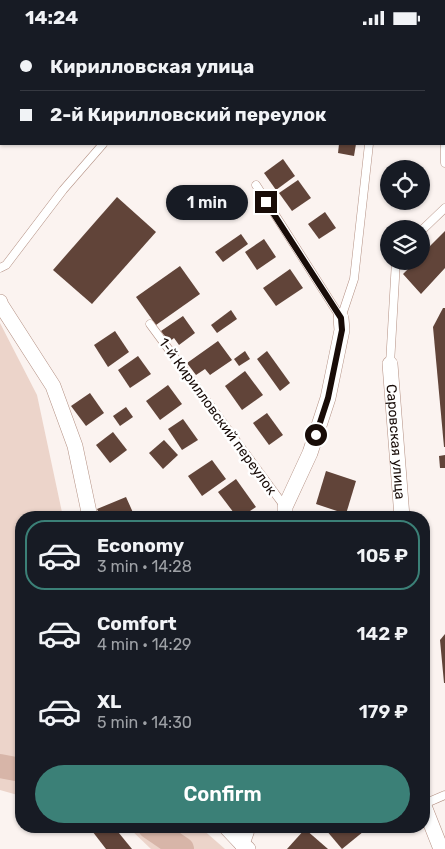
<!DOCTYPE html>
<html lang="en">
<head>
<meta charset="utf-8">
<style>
	body { margin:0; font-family:Rubik,sans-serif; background:#242831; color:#f1f3f6; height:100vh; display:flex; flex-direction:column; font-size:19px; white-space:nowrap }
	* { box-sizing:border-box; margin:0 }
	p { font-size:16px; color:#9ea1a6 }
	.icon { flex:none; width:28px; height:28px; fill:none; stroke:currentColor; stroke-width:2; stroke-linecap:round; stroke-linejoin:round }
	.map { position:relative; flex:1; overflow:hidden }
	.sheet { position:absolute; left:15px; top:476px; width:415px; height:322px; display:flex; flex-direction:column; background:#171b24; border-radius:20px; box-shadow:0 1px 4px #0004 }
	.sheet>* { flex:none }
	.banner { position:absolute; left:0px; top:0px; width:445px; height:110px; box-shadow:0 1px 4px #0004; display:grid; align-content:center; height:110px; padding:0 20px; background:#171b24 }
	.tools { position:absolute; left:380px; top:125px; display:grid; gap:10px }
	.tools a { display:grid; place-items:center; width:50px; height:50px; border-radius:50%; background:#171b24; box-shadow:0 1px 4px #0004; font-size:25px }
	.end { position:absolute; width:22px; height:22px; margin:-11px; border:6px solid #180c08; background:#fff; box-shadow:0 0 0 2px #fff }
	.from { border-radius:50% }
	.bubble { position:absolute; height:35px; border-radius:18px; background:#171b24; box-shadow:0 1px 4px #0004; font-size:16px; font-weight:600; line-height:35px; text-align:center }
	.banner b { display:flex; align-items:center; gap:18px; height:48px; font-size:19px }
	.banner b+b { border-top:1px solid #363941 }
	.banner i { width:12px; height:12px; background:#f1f3f6 }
	ul { padding:9px 0 0; list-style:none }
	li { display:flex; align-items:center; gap:15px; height:70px; margin:0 10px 8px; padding:0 10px; border:2px solid transparent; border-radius:20px }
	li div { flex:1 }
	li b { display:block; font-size:19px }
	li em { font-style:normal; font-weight:600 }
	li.current { border-color:#3b8077 }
	li>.icon { width:45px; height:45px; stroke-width:1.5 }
	.button { display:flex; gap:10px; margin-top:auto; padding:10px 20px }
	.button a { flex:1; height:58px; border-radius:30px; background:#3b8077; color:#fff; font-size:20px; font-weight:600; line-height:58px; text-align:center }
	.status { display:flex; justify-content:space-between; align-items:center; height:35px; padding:0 25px; background:#171b24; direction:ltr }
	.status svg { height:14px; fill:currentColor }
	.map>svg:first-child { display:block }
	.green { fill:#ecd4ca }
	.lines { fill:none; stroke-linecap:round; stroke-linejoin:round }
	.river { stroke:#d7b5a8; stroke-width:24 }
	.building { fill:#614439 }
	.service-casing { stroke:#b49184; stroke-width:9 }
	.minor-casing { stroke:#b49184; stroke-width:16 }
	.service { stroke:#fff; stroke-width:8 }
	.minor { stroke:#fff; stroke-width:15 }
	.route { stroke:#180c08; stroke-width:6 }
	.labels { text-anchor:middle; stroke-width:5; stroke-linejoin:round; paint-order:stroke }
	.street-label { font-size:14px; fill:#180c08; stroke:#fff }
</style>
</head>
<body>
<div class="status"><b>14:24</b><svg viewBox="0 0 49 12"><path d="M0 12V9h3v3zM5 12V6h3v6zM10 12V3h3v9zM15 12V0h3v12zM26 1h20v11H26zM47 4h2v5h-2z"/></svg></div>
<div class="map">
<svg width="445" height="814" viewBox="0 0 445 814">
	<rect width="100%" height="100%" fill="#fbf3f0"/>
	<g class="green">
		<polygon points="0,288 37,360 63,482 21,482 21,761 0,755"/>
		<polygon points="129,793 201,793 225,814 151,814"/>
	</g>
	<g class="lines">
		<g class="river">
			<polyline points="0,731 21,735"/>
			<polyline points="150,792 182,814"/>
		</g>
	</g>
	<g class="building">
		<polygon points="339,109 356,109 354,121 338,118"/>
		<polygon points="283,124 295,141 276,155 264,138"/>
		<polygon points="298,145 311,163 292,176 279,158"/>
		<polygon points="117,162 156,197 92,269 53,235"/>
		<polygon points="325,177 336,193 319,204 308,189"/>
		<polygon points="445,196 445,233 421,259 403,239 416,226 421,226 421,220"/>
		<polygon points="241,199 248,209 223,227 215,217"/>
		<polygon points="264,204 276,222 257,235 245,217"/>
		<polygon points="180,231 200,259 156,290 136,262"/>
		<polygon points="290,234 303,253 276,271 263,253"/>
		<polygon points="443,273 445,273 445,412 444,412 433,292"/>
		<polygon points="231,275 237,284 217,298 211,290"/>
		<polygon points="183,281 195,298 179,310 174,303 169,307 161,296"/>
		<polygon points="115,296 129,317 108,332 94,310"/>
		<polygon points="218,306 232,325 210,340 205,334 196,340 187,328"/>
		<polygon points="245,316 250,324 239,331 234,324"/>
		<polygon points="267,316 290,348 280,356 257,324"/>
		<polygon points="138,321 151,339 130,353 118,335"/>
		<polygon points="245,336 263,360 242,375 225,351"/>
		<polygon points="168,350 182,369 160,385 146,366"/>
		<polygon points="90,358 104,378 86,391 71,371"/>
		<polygon points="126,372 133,382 120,391 113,381"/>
		<polygon points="267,378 283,400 269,410 253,388"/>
		<polygon points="183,384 198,405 182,415 168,394"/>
		<polygon points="113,397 127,415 110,428 96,410"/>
		<polygon points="164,405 178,420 163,434 149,418"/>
		<polygon points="445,420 445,433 440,433 439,421"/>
		<polygon points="212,425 226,444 202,461 188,441"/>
		<polygon points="326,436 356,446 346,479 316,469"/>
		<polygon points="236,444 256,472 241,482 237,482 218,457"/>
		<polygon points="126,462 135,482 112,482 111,481 106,482 101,482 97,474"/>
		<polygon points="445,599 445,648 444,648 440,605"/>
		<polygon points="89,792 114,792 132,814 106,814"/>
		<polygon points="330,792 369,792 342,814 326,795"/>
		<polygon points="305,794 328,814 287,814"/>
	</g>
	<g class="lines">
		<defs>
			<g id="service">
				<polyline points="163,0 163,1"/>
				<polyline points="381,1 381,0"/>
				<polyline points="444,87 445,128"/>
				<polyline points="256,150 341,283"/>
				<polyline points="421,196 445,173"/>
				<polyline points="0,233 6,230 63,155 103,109"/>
				<polyline points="341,283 354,244 369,109"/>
				<polyline points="150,289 285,472"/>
				<polyline points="390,329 396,226"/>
				<polyline points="424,769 445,760"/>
			</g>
			<g id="minor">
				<polyline points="0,267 1,270 53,351 75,411 90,482"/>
				<path id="s1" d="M390 329 402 482"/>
				<polyline points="285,482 285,472 310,418 328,363 342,295 341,283"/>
				<polyline points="424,771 441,814"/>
				<polyline points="226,792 242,809 248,814"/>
				<polyline points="242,809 248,792"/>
			</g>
		</defs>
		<use href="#service" class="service-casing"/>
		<use href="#minor" class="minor-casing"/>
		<use href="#service" class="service"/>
		<use href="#minor" class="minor"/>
	</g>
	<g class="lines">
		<polyline class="route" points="266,167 341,283 342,295 328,363 316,400"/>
	</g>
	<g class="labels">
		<g class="street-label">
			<text transform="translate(218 381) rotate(54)" y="5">1-й Кирилловский переулок</text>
			<text dy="5" stroke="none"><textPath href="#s1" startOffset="78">Саровская улица</textPath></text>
		</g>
	</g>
</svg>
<div class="tools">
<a><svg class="icon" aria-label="locate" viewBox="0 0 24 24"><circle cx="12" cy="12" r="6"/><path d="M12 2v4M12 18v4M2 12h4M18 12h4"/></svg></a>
<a><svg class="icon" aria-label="layers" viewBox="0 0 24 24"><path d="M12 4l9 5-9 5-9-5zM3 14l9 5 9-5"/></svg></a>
</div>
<i class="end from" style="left:316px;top:400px"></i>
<i class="end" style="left:266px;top:167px"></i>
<div class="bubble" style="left:166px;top:150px;width:82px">1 min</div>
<div class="banner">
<b><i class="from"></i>Кирилловская улица</b>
<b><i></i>2-й Кирилловский переулок</b>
</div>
<section class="sheet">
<ul>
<li class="current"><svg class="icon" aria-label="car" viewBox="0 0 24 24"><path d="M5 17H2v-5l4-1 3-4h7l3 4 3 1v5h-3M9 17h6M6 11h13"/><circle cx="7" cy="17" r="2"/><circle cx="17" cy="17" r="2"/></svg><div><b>Economy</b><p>3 min · 14:28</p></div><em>105 ₽</em></li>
<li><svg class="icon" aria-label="car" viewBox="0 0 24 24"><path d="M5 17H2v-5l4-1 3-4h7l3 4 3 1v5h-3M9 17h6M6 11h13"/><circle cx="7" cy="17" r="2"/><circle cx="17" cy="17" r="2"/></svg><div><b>Comfort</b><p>4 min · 14:29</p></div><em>142 ₽</em></li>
<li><svg class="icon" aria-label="car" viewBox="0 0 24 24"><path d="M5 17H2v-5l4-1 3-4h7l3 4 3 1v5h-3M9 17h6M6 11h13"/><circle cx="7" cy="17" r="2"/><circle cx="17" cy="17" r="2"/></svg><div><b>XL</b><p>5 min · 14:30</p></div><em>179 ₽</em></li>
</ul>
<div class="button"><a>Confirm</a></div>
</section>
</div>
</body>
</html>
